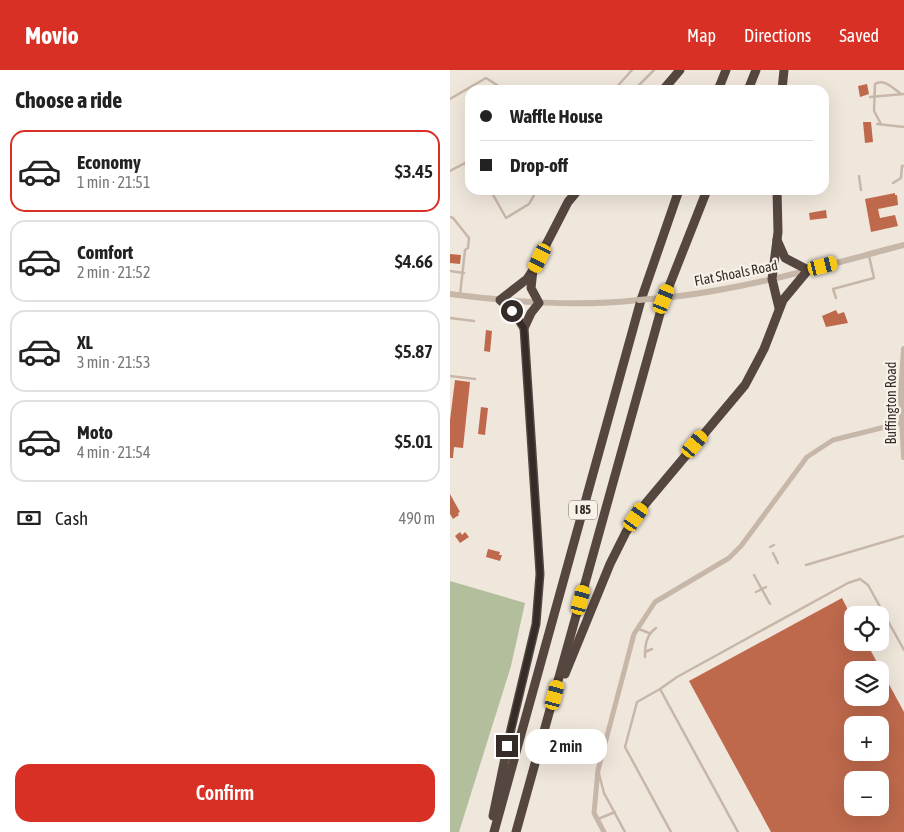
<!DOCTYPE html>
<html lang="en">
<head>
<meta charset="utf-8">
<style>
	body { margin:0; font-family:"Asap Condensed",sans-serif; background:#f2f2f2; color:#222; height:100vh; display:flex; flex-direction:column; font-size:19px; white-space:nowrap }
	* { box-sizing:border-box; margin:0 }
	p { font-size:16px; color:#767676 }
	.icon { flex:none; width:28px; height:28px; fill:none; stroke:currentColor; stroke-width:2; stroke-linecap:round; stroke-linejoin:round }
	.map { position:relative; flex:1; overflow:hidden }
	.panel { display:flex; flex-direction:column; background:#fff; width:450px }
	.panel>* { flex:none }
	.guide { position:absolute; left:15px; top:15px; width:364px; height:110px; border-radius:15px; box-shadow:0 5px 20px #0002; display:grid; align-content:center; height:110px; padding:0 15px; background:#fff }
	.fabs { position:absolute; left:394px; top:536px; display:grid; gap:10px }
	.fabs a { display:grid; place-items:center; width:45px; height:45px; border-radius:10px; background:#fff; box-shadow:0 5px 20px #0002; font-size:25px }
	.end { position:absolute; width:22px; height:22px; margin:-11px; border:6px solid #352c28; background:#fff; box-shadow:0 0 0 2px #fff }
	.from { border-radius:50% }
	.bubble { position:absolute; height:35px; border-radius:15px; background:#fff; box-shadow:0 5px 20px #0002; font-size:16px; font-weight:600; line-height:35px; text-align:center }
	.car { position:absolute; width:15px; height:30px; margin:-15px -8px; border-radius:6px; box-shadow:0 0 4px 1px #0007; background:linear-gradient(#f5c518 24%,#345 0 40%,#f5c518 0 76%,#345 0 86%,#f5c518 0) }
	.guide b { display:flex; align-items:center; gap:18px; height:48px; font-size:19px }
	.guide b+b { border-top:1px solid #e0e0e0 }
	.guide i { width:12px; height:12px; background:#222 }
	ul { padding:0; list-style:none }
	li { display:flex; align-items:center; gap:15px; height:82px; margin:0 10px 8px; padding:0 5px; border:2px solid #e0e0e0; border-radius:15px }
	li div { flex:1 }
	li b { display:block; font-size:19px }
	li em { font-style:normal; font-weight:600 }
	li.on { border-color:#d93025 }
	li>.icon { width:45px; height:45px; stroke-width:1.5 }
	h2 { padding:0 15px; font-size:22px; line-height:60px }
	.pay { display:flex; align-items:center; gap:12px; height:55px; padding:0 15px; font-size:19px }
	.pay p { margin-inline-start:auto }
	.button { display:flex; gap:10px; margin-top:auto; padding:10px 15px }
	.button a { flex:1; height:58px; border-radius:15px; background:#d93025; color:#fff; font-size:20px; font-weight:600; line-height:58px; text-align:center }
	header { display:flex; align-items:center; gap:30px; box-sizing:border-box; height:70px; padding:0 25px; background:#d93025; color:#fff }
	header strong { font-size:24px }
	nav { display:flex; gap:28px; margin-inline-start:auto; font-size:18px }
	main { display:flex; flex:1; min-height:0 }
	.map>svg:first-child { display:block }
	.green { fill:#b3be9d }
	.building { fill:#be694c; fill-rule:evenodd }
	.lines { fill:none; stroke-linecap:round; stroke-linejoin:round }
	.service { stroke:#c7b7a9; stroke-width:2.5 }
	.minor { stroke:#c7b7a9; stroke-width:5 }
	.tertiary { stroke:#c7b7a9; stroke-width:6 }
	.motorway { stroke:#554740; stroke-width:9 }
	.tertiary-bridge { stroke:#c7b7a9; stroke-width:6 }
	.route { stroke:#352c28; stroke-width:6 }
	.labels { text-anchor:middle; stroke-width:4.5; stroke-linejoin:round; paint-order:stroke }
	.shield { fill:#f8f1e8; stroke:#706762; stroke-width:1 }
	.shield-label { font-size:12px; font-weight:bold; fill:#352c28 }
	.street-label { font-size:14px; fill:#352c28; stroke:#f8f1e8 }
</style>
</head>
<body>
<header>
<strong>Movio</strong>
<nav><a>Map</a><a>Directions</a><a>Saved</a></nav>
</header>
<main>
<section class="panel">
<h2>Choose a ride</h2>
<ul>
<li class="on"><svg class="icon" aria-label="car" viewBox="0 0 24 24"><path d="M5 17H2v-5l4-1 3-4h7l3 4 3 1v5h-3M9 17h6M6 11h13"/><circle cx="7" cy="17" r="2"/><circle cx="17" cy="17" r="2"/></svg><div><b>Economy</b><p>1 min · 21:51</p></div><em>$3.45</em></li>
<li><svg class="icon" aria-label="car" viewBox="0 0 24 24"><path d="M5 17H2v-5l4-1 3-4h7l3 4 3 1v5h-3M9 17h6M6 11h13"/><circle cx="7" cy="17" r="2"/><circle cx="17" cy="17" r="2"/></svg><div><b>Comfort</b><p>2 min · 21:52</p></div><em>$4.66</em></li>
<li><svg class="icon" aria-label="car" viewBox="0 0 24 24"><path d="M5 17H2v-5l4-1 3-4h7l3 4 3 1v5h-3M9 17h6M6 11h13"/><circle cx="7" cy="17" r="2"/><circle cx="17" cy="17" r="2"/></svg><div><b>XL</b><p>3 min · 21:53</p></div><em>$5.87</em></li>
<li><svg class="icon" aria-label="car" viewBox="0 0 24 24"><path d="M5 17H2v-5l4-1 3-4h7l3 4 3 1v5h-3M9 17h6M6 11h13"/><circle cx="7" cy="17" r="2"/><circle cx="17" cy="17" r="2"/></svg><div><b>Moto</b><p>4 min · 21:54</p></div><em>$5.01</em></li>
</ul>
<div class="pay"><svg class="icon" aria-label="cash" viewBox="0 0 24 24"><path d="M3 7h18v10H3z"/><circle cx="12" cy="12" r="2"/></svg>Cash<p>490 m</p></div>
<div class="button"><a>Confirm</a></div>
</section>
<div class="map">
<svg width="454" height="762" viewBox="0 0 454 762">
	<rect width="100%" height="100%" fill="#f0e7dc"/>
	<polygon class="green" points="0,511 75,533 61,596 9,762 0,762"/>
	<g class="building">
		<polygon points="417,14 419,24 410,27 408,16"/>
		<polygon points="413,52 421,52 423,72 415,73"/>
		<polygon points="445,123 445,125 447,125 448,135 428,139 430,148 445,145 448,156 421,162 415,129"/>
		<polygon points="376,140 377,148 360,150 359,143"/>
		<polygon points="0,184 11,185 10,194 0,193"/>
		<polygon points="386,240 388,244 394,242 398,253 376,257 372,246"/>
		<polygon points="36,260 42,261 40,282 34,281"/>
		<polygon points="5,310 20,312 13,378 4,377 3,388 0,388 0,350"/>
		<polygon points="31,337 38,338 35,365 28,364"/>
		<polygon points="0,424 10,442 8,443 9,445 3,449 0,444"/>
		<polygon points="10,462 12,465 15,462 19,467 10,473 5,466"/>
		<polygon points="38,479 50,482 49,485 52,485 50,491 36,487"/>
		<path d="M392 528 402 548V572H416L454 642V762H321L239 611ZM402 600H430V628H402ZM402 655H430V682H402ZM402 710H430V738H402Z"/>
	</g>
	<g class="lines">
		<g class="service">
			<polyline points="164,20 182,0"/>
			<polyline points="184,20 204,0"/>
			<polyline points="420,27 454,24"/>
			<polyline points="0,29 36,8 55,20"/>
			<polyline points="427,54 454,57"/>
			<path d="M431 54 424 41 425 14C434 8 444 19 451 24"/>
			<polyline points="0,101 15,93 20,102"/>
			<polyline points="409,106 411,120"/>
			<polyline points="443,113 451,108 452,96 454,96"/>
			<polyline points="47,120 42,123 56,148 79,134 87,120"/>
			<polyline points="0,147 3,148 19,168 18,178 15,180 10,225"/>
			<polyline points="0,201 14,203"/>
			<polyline points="386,228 383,219 424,208 419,186"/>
			<polyline points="0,248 24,251"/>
			<polyline points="0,306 25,309"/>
			<polyline points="320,477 324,475"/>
			<polyline points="323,483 328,493"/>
			<polyline points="356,495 454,466"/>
			<polyline points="304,505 320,534"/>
			<polyline points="306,522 316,517"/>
			<polyline points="189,559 199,563"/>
			<polyline points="195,582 202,579"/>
			<path d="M195 587C195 575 196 565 206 558"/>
			<polyline points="210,619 288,762"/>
			<polyline points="149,704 154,723 175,762"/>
			<polyline points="148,749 165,742"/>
			<polyline points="221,762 175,677 187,632 210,619 227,607 398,513 410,509 418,515 454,580"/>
		</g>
		<polyline class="minor" points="154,762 144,743 148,700 184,564 205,532 279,488 291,476 357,387 383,370 451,353"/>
		<g class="tertiary">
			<path d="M0 224C63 232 126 237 189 230"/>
			<path d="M222 227C301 218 377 195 454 175"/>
			<polyline points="454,279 451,325 454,387"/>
		</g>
		<g class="motorway">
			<polyline points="213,20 230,0"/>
			<polyline points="268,20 276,0"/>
			<polyline points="298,20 306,0"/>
			<polyline points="332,20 334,0"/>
			<polyline points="327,120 328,162 322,209 329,238"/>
			<polyline points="74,258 63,241 50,230 77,209 83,200 118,132 128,120"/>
			<polyline points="115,604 160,494 176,462 196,433 295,315 314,279 333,230 358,200 335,188 327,170"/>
			<polyline points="43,746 61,659 86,554 90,504 74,258 81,243 89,233 81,218 83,200"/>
			<polyline points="44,762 191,230 229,120"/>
			<polyline points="66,762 214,229 257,120"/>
		</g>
		<polyline class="tertiary-bridge" points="189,230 222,227"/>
	</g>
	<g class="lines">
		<polyline class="route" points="57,676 86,554 90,504 74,258 62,241"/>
	</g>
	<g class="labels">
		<rect class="shield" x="119" y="430.5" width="28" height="19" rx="4"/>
		<g class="shield-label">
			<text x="133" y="444">I 85</text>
		</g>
		<g class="street-label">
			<text transform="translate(286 203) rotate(-11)" y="5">Flat Shoals Road</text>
			<text transform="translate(441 333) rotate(-90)" y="5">Buffington Road</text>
		</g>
	</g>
</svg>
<div class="fabs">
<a><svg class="icon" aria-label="locate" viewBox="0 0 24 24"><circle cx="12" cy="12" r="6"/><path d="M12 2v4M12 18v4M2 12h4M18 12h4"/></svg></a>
<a><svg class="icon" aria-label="layers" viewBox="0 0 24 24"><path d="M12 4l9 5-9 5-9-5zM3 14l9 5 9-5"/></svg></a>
<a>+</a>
<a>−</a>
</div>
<i class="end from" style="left:62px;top:241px"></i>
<i class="end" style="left:57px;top:676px"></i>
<div class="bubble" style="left:75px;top:659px;width:82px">2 min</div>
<i class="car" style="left:90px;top:188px;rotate:206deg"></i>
<i class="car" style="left:373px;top:196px;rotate:76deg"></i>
<i class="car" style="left:214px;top:229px;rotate:22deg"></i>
<i class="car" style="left:245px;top:374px;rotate:40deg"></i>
<i class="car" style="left:186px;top:447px;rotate:35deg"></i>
<i class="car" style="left:131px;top:530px;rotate:15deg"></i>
<i class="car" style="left:105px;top:625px;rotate:15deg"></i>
<div class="guide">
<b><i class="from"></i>Waffle House</b>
<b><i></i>Drop-off</b>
</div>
</div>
</main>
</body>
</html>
